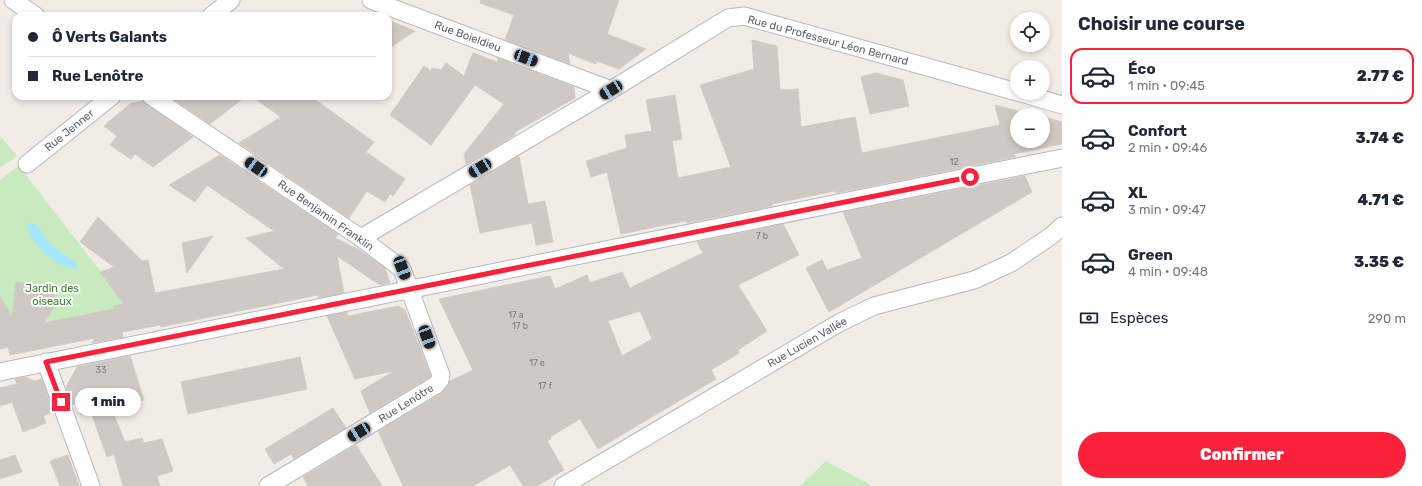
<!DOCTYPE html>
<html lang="fr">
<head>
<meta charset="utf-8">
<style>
	body { margin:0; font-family:Rubik,sans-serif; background:#f6f6f7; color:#1f2937; height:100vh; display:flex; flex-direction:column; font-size:15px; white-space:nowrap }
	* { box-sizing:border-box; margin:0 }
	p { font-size:13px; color:#747a83 }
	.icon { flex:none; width:22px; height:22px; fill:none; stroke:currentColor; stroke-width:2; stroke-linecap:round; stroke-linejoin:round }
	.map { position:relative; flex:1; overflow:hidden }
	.panel { display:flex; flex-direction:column; background:#fff; width:360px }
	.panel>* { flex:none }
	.guide { position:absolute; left:12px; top:12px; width:380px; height:88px; border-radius:12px; box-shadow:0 2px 6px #0003; display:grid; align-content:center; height:88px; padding:0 16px; background:#fff }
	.controls { position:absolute; left:1010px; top:12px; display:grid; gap:8px }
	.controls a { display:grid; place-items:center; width:40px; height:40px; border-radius:50%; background:#fff; box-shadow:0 2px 6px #0003; font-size:20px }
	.end { position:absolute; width:18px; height:18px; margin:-9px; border:5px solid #fa223a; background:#fff; box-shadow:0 0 0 2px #fff }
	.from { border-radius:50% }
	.bubble { position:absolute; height:28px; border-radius:14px; background:#fff; box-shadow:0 2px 6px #0003; font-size:13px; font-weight:800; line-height:28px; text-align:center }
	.car { position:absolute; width:12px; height:24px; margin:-12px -6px; border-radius:5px; box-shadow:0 0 3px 1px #0007; background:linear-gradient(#222 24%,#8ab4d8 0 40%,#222 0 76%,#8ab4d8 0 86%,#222 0) }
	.guide b { display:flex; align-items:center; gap:14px; height:38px; font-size:15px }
	.guide b+b { border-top:1px solid #e0e1e3 }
	.guide i { width:10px; height:10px; background:#1f2937 }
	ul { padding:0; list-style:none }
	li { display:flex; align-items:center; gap:12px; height:56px; margin:0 8px 6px; padding:0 8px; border:2px solid transparent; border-radius:12px }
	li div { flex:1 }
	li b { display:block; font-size:15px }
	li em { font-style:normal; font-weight:800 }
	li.active { border-color:#fa223a }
	li>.icon { width:36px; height:36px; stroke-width:1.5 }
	h2 { padding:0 16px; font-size:18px; line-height:48px }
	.pay { display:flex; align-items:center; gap:10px; height:44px; padding:0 16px; font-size:15px }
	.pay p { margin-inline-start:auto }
	.action { display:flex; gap:8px; margin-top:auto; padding:8px 16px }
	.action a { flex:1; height:46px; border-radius:24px; background:#fa223a; color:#fff; font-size:16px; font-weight:800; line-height:46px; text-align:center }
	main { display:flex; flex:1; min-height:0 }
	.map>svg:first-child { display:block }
	.green { fill:#c7eabf }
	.water { fill:#a6e9ff }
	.building { fill:#cec9c4; stroke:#d6ccc2; fill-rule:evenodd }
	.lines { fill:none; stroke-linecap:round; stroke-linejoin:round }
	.minor-casing { stroke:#b5b9bd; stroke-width:19 }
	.minor { stroke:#fff; stroke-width:17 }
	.route { stroke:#fa223a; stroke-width:5 }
	.labels { text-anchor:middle; stroke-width:4; stroke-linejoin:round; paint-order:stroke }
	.number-label { font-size:9px; fill:#797c7e }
	.street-label { font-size:11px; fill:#5d6367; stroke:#fff }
	.park-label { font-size:11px; fill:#3a862d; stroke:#fff }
</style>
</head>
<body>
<main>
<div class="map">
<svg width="1062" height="486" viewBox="0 0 1062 486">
	<rect width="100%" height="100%" fill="#f1ece5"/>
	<g class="green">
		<polygon points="0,136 17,156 0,168"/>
		<polygon points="19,166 144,328 10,355 8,348 0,349 0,180"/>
		<polygon points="826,461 869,484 870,486 800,486"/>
	</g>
	<path class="water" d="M31 222C41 226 41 233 47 240 55 250 68 256 77 264L78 269C58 269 30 245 27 225Z"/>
	<g class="building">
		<polygon points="481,0 619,0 607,34 646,49 619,69 597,61 596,64 568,53 570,64 505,40 514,15 480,3"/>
		<polygon points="388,20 415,31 388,49"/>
		<polygon points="752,40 777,46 780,90 798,89 801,127 855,117 862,153 1000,125 995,105 1034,115 1017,115 1017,141 1043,141 1043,117 1062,122 1062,144 1014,154 1016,157 836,193 834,191 772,204 773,206 687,223 685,221 621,234 607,172 591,177 586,161 627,148 625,135 652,131 646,100 675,95 682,139 672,141 678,178 731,167 700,85 754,69"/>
		<polygon points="473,53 497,62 498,58 574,87 575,98 515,132 515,135 466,164 464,154 504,104 475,85 431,145 390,115 424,66 431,71 432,68 441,70 446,63 464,76"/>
		<polygon points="876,73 903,80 909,106 870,114 861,77"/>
		<polygon points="187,96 246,96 210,124 172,98"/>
		<polygon points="251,96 310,96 374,142 366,152 405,179 393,196 390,194 385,202 367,191 349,218 239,143 281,117"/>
		<polygon points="143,101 193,137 153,167 135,154 131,159 110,145 117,136 104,126 131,103"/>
		<polygon points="220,155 338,234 335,238 361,251 385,268 390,283 380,285 337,256 344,293 319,298 318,295 161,327 160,325 122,332 123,337 92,343 95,338 10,355 8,347 0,349 0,296 12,317 16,282 34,284 59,299 44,323 114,309 113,306 124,304 100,272 114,267 80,242 98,217 142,261 148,260 155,293 284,269 246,238 274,231 207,185 195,202 169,185"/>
		<polygon points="519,156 528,204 545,201 553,242 536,245 532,223 480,233 470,185"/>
		<polygon points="1025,176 1032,192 829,312 806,268 822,260 827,270 862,258 843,212"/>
		<path d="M783 224 799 255 738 285 767 331 738 350 739 353 711 370 716 379 598 449 580 419 550 437 551 439 547 441 564 470 537 486H523L510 465 473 486H403L378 431 441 394 450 381 473 370 439 299 550 276 555 289 587 275 590 283 622 272 630 288 703 253 697 242ZM640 311 652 339 622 356 608 321Z"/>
		<polygon points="213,236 187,273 182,243"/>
		<polygon points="398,306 405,310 431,376 370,413 361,391 394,371 355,379 327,316 347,312 348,316"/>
		<polygon points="130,356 144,400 112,410 125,442 142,438 144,443 162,439 173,471 157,476 160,486 123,486 114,454 107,457 91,412 81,415 77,403 72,405 66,387 77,367"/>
		<polygon points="300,357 307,389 188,414 181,382"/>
		<polygon points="26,377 34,381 42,379 53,412 43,416 46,423 23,432 12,402 0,406 0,388 17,384 15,379"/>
		<polygon points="333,408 346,428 294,459 291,454 274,464 265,449"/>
		<polygon points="356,445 382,486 308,486 303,477"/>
		<polygon points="15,455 22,472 0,479 0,460"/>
		<polygon points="68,455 79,486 60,486 50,461"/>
	</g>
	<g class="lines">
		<defs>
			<g id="minor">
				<polyline points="13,0 36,16"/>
				<polyline points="371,0 611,90"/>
				<polyline points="211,16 231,0"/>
				<polyline points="1021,93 1062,105"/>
				<polyline points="151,96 361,238 402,269 441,375 440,380 436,385 268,486"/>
				<polyline points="27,164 112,96"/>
				<polyline points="361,238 611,90 728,18 744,16 1017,92"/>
				<polyline points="46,362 91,486"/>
				<polyline points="0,372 1062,158"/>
				<polyline points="563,486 839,323 874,306 974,280 1011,263 1051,236 1062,226"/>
			</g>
		</defs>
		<use href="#minor" class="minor-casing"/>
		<use href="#minor" class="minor"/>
	</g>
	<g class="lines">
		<polyline class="route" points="61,402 46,362 970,177"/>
	</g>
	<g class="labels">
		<g class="number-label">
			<text x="954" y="165">12</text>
			<text x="762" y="239">7 b</text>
			<text x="516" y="318">17 a</text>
			<text x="520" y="329">17 b</text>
			<text x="537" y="366">17 e</text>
			<text x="101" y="373">33</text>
			<text x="545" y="389">17 f</text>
		</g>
		<g class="street-label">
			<text transform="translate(468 36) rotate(20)" y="4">Rue Boieldieu</text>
			<text transform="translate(828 40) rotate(15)" y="4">Rue du Professeur Léon Bernard</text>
			<text transform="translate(69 130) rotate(-39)" y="4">Rue Jenner</text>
			<text transform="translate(326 215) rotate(35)" y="4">Rue Benjamin Franklin</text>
			<text transform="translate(807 342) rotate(-30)" y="4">Rue Lucien Vallée</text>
			<text transform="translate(406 403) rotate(-32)" y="4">Rue Lenôtre</text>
		</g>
		<g class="park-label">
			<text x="52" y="292">Jardin des<tspan x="52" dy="13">oiseaux</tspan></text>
		</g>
	</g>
</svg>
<div class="controls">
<a><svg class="icon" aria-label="locate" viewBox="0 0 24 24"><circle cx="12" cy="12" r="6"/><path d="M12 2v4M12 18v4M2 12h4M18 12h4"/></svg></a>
<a>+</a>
<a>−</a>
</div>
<i class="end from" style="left:970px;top:177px"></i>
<i class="end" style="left:61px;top:402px"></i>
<div class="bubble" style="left:75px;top:388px;width:66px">1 min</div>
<i class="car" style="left:526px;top:58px;rotate:111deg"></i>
<i class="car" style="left:611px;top:90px;rotate:239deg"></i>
<i class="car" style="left:256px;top:167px;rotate:304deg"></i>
<i class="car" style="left:480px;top:168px;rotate:239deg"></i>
<i class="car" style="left:402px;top:268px;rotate:159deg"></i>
<i class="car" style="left:427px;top:337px;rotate:160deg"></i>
<i class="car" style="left:359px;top:432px;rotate:239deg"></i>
<div class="guide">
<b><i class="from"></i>Ô Verts Galants</b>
<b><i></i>Rue Lenôtre</b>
</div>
</div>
<section class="panel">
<h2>Choisir une course</h2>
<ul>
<li class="active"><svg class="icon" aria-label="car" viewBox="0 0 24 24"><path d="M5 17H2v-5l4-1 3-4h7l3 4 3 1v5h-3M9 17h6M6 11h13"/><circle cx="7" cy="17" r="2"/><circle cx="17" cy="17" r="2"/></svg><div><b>Éco</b><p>1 min · 09:45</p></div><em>2.77 €</em></li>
<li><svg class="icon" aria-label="car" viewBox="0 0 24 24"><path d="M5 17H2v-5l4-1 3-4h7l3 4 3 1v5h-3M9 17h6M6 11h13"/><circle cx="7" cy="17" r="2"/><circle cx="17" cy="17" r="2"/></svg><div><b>Confort</b><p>2 min · 09:46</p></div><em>3.74 €</em></li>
<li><svg class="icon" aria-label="car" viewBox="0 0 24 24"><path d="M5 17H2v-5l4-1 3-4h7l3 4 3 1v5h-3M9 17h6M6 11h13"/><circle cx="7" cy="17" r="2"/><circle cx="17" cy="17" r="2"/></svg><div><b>XL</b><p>3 min · 09:47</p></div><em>4.71 €</em></li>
<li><svg class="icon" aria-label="car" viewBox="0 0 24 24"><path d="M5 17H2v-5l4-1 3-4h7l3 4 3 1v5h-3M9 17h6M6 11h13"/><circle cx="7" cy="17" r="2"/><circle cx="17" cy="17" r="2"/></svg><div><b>Green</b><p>4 min · 09:48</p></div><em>3.35 €</em></li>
</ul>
<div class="pay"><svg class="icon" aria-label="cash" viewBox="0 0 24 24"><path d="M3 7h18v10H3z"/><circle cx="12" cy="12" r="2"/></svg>Espèces<p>290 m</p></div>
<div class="action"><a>Confirmer</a></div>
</section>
</main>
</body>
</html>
